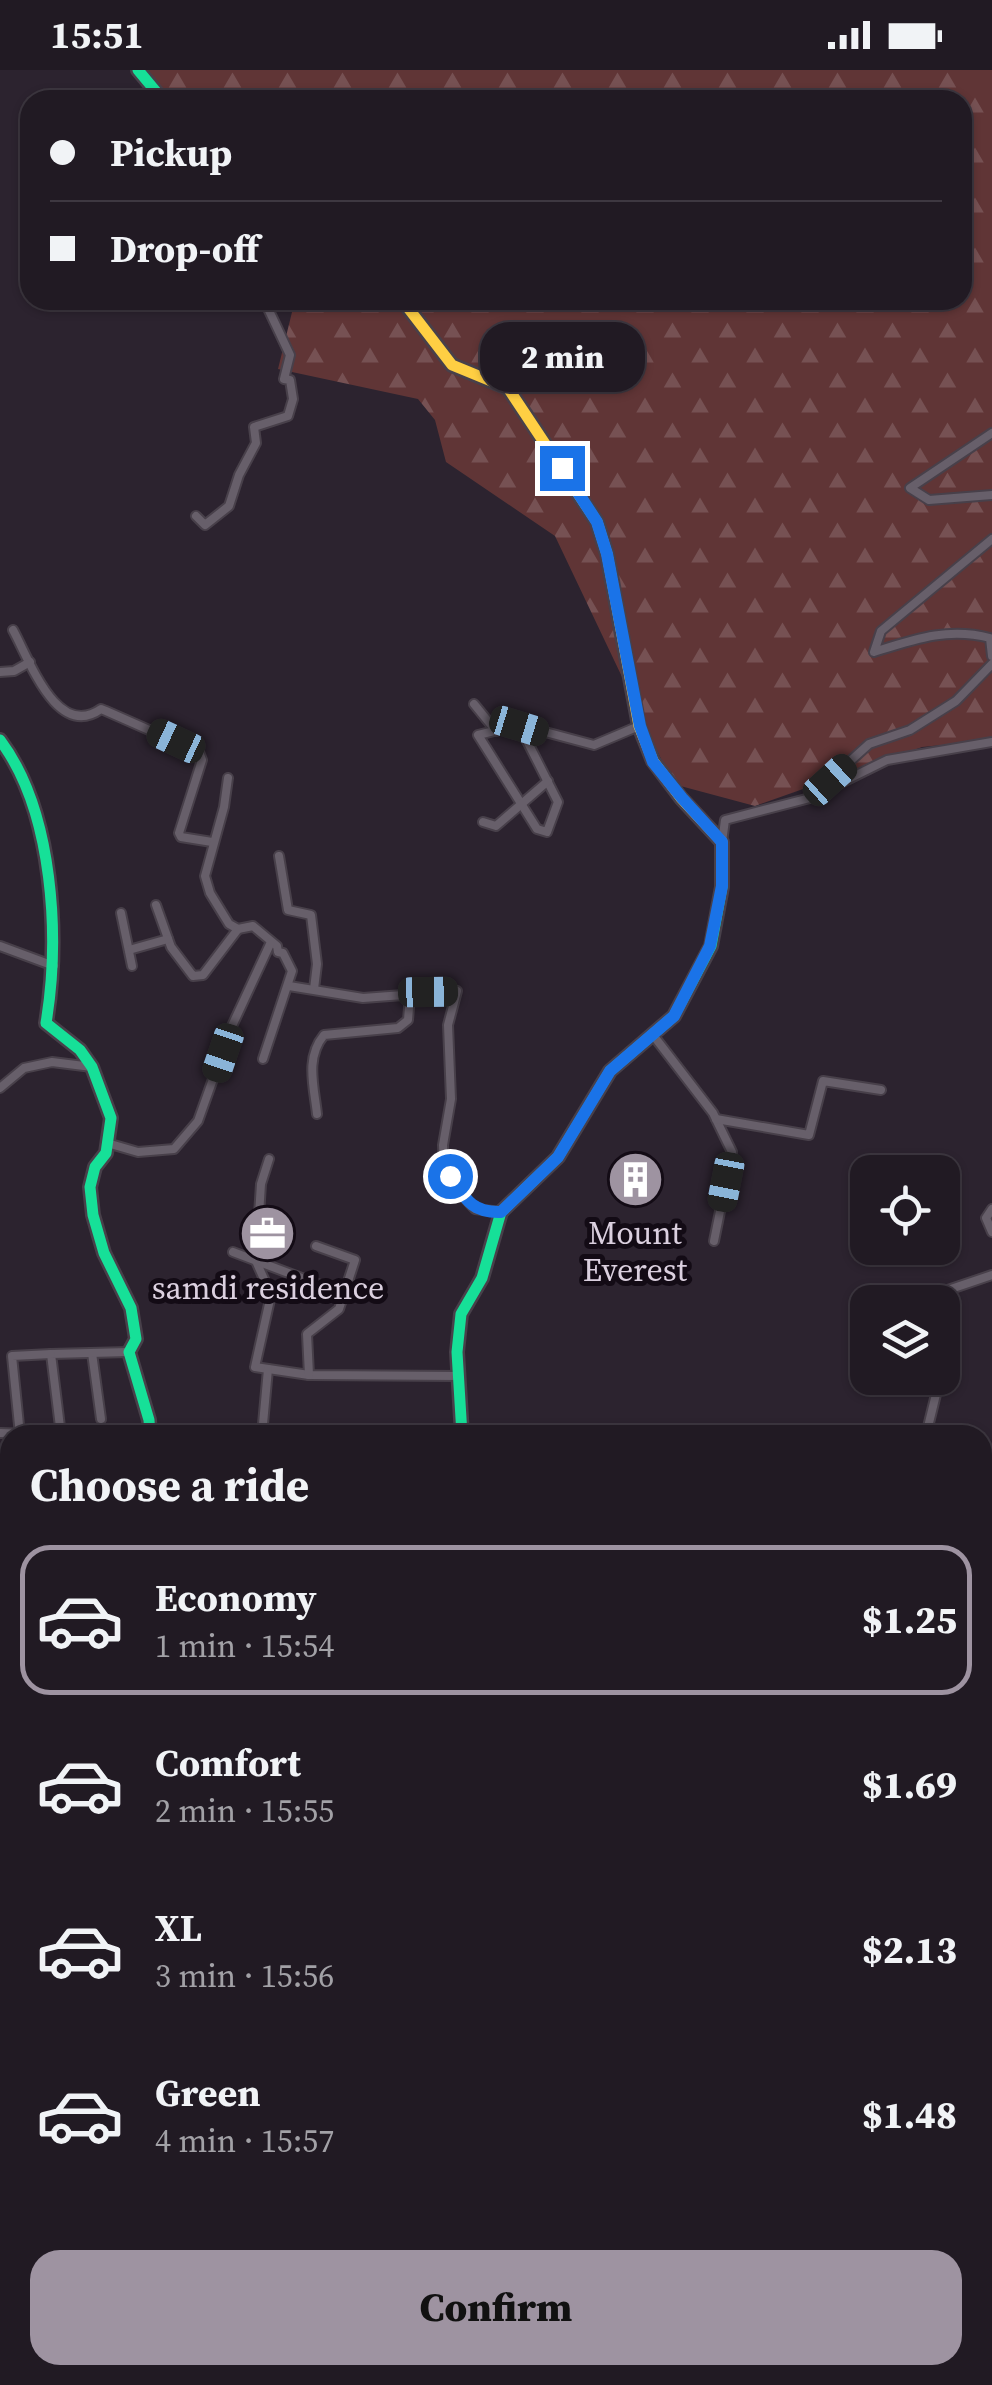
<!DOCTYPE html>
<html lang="en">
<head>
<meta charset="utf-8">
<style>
	body { margin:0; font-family:"Source Serif 4",serif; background:#29232b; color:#f1f3f6; height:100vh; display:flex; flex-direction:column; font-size:38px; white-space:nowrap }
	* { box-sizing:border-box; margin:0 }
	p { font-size:32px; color:#a2a1a6 }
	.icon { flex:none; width:55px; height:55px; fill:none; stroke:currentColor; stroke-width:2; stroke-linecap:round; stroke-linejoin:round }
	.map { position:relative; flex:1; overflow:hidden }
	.panel { position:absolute; left:0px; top:1355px; width:992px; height:960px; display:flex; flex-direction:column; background:#211a23; border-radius:30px 30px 0 0; box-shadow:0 2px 8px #0004,0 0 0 2px #3e3841 }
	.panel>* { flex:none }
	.banner { position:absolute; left:20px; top:20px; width:952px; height:220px; border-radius:30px; box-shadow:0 2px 8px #0004,0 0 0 2px #3e3841; display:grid; align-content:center; height:220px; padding:0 30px; background:#211a23 }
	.fabs { position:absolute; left:850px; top:1085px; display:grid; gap:20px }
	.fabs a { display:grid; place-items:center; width:110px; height:110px; border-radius:20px; background:#211a23; box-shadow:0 2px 8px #0004,0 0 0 2px #3e3841; font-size:50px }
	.end { position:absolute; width:45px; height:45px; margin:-22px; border:12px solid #1a73e8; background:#fff; box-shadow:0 0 0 5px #fff }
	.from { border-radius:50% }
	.bubble { position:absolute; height:70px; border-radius:30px; background:#211a23; box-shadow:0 2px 8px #0004,0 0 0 2px #3e3841; font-size:32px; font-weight:800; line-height:70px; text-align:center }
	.car { position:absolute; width:30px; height:60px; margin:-30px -15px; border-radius:12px; box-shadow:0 0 8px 2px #0007; background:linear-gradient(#222 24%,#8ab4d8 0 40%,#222 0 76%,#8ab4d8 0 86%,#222 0) }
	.banner b { display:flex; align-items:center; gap:35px; height:95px; font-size:38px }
	.banner b+b { border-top:2px solid #3e3841 }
	.banner i { width:25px; height:25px; background:#f1f3f6 }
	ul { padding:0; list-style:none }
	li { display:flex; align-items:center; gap:30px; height:150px; margin:0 20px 15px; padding:0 10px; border:5px solid transparent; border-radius:30px }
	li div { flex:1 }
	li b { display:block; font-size:38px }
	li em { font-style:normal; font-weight:800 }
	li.on { border-color:#9e93a1 }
	li>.icon { width:90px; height:90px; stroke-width:1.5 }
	h2 { padding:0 30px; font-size:45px; line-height:120px }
	.cta { display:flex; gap:20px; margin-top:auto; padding:20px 30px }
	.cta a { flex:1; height:115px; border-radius:30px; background:#9e93a1; color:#111; font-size:40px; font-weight:800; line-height:115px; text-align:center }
	.status { display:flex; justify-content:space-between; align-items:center; height:70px; padding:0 50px; background:#211a23; direction:ltr }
	.status svg { height:28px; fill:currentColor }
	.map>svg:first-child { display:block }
	.forest { fill:url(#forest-firs) }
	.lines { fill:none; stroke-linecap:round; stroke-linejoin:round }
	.stream { stroke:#1b385b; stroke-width:2.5 }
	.street-casing { stroke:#48404a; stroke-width:12 }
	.fast-casing { stroke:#48404a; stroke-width:16 }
	.slow-casing { stroke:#48404a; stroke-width:16 }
	.street { stroke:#675f6a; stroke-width:8 }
	.fast { stroke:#16e098; stroke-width:11 }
	.slow { stroke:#ffcf43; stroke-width:11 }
	.route { stroke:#1a73e8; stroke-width:12 }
	.labels { text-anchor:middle; stroke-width:10; stroke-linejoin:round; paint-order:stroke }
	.poi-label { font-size:32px; fill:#dbd0df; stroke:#130b15 }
</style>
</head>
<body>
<div class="status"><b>15:51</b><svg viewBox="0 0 49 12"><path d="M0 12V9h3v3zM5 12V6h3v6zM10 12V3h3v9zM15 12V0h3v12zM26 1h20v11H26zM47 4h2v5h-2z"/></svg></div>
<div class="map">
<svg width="992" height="2315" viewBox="0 0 992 2315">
	<defs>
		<pattern id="forest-firs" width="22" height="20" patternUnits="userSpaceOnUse" patternTransform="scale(2.5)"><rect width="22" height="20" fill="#603536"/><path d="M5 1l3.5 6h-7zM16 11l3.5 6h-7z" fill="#765153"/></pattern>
	</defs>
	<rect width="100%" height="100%" fill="#2c232f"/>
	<polygon class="forest" points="132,0 992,0 992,670 922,677 755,736 673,714 555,466 446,392 435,350 418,329 278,299 295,230 962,230 962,30 162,30"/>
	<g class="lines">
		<g class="stream">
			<polyline points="10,2228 7,2230 10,2248"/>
			<polyline points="18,2305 24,2314"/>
		</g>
		<defs>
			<g id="street">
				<polyline points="992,363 910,418 929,430 992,425"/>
				<polyline points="196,446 205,455 229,436 239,405 256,373 254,357 288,346 293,329 290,310 284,309 290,285 264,230"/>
				<path d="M992 469 881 561 874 582C915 569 948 557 990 568L992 586"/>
				<path d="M13 560C30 591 57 670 101 639L106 641 199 682 202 690 179 763 181 767 212 772"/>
				<polyline points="0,602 14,601 30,592"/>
				<polyline points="474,634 496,661"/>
				<polyline points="519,655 558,732 547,762 537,759 478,665 519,655 594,675 639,656"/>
				<polyline points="228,708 224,737 205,806 210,823 229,854 238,859 253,856 277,876 278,882 283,883 292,901 263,989"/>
				<polyline points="816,722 869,674 910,660 956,631 992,594"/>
				<polyline points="483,752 496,756 548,711"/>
				<polyline points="722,772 725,750 810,728 887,690 992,672"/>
				<polyline points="279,786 288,840 311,845 317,894 314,919"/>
				<polyline points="156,835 171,877 193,906 203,905 238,859"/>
				<polyline points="121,843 132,896"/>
				<polyline points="0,876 54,896"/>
				<polyline points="129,880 168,869"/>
				<polyline points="289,916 363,928 457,921 448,955 451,1029 443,1075 444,1095 462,1125 475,1139 501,1142"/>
				<polyline points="653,965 713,1043 732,1082 714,1171"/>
				<polyline points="0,1018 24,998 52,992 92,997"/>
				<path d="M317 1044C314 1016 305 988 324 965L398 958 408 950 410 925"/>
				<polyline points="716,1049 809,1065 823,1011 881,1020"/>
				<polyline points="107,1073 138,1082 174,1079 198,1051 232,956 271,872"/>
				<polyline points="269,1089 261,1114 256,1191 271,1225 255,1297 309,1305 459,1306"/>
				<polyline points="992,1139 986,1148 992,1162"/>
				<polyline points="233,1182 344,1224"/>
				<polyline points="936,1232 939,1223 992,1205"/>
				<polyline points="92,1283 101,1349"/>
				<polyline points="309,1305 307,1264 339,1239 355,1190 316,1176"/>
				<polyline points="0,1363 61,1365 51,1284 129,1282"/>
				<polyline points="20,1365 12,1286 51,1284"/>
				<polyline points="262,1365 268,1299"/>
				<polyline points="926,1365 940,1308"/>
				<polyline points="0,1455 10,1469"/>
				<polyline points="982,1530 992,1526"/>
				<polyline points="0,1694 10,1669"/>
				<polyline points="982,1801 992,1799"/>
				<polyline points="0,1830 10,1829"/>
				<polyline points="982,1864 992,1867"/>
				<polyline points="0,1898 10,1896"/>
				<polyline points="25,2305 29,2315"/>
				<polyline points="453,2305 459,2315"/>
				<polyline points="890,2315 895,2305"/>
			</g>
			<g id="fast">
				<polyline points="138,0 163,30"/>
				<path d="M0 670C54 742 60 868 46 953L80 980 92 997 111 1048 106 1083 95 1097 90 1117 93 1145 104 1183 131 1238 136 1269 129 1282 149 1350 150 1365"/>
				<polyline points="462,1365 457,1282 461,1244 482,1208 501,1142 558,1087 610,1001 674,946 711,876 722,817 722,785"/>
				<polyline points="982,2094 992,2094"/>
				<polyline points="982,2110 992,2109"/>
				<polyline points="984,2123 985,2094 992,2070"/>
				<polyline points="644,2315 648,2305"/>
			</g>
			<g id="slow">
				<polyline points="402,230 452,295 508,318 597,452 607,484 639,656 653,691 681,728 722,772 722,785"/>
				<polyline points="0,2219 10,2212"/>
			</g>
		</defs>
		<use href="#street" class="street-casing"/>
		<use href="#fast" class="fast-casing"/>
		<use href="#slow" class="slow-casing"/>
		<use href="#street" class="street"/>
		<use href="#fast" class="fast"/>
		<use href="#slow" class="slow"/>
	</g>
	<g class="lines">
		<path class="route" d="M450 1106C465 1128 471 1143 501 1142L558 1087 610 1001 674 946 710 876 722 816V772L682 728 653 692 640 656 607 484 597 452 562 398"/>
	</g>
	<defs>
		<symbol id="building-disc" viewBox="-11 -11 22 22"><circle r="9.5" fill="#9e93a1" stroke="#130b15"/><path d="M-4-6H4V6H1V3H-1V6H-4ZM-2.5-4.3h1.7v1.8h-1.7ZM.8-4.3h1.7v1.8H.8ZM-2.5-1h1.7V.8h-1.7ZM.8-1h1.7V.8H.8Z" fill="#fff"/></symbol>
		<symbol id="office-disc" viewBox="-11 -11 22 22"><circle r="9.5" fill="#9e93a1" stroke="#130b15"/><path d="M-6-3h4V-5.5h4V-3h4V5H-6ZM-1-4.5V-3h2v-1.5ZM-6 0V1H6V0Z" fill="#fff"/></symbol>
	</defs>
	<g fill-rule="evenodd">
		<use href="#building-disc" x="604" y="1078" width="63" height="63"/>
		<use href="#office-disc" x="236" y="1132" width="63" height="63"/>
	</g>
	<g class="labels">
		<g class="poi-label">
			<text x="635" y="1174">Mount<tspan x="635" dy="37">Everest</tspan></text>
			<text x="268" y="1229">samdi residence</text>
		</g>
	</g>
</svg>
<div class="fabs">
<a><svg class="icon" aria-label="locate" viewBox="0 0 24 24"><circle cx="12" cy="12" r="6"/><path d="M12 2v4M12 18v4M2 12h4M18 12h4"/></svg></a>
<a><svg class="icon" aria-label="layers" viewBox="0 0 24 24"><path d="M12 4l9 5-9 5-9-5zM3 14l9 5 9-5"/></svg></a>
</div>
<i class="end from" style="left:450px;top:1106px"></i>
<i class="end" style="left:562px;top:398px"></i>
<div class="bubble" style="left:480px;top:252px;width:165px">2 min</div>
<i class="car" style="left:519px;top:656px;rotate:107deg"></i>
<i class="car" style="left:176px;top:671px;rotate:295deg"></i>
<i class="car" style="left:830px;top:710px;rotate:48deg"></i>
<i class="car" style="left:428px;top:922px;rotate:89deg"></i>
<i class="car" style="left:223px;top:983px;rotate:199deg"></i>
<i class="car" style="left:726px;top:1112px;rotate:191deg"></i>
<div class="banner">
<b><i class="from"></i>Pickup</b>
<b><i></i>Drop-off</b>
</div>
<section class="panel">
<h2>Choose a ride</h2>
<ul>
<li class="on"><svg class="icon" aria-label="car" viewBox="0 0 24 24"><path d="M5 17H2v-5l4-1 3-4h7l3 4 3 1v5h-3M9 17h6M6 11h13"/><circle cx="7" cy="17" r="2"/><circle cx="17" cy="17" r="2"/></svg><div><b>Economy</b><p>1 min · 15:54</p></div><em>$1.25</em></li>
<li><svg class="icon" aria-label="car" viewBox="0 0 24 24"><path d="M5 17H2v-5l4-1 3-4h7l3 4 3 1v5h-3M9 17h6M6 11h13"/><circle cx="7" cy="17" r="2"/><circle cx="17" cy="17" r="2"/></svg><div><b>Comfort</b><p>2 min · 15:55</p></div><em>$1.69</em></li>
<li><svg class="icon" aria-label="car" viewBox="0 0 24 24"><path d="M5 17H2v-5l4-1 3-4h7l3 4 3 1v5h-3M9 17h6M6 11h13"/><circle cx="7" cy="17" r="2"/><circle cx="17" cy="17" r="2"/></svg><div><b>XL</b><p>3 min · 15:56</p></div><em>$2.13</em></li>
<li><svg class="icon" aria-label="car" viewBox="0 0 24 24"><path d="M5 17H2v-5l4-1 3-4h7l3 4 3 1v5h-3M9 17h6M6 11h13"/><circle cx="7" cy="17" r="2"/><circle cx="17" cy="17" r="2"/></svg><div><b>Green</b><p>4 min · 15:57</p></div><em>$1.48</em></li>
</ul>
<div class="cta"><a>Confirm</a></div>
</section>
</div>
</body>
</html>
